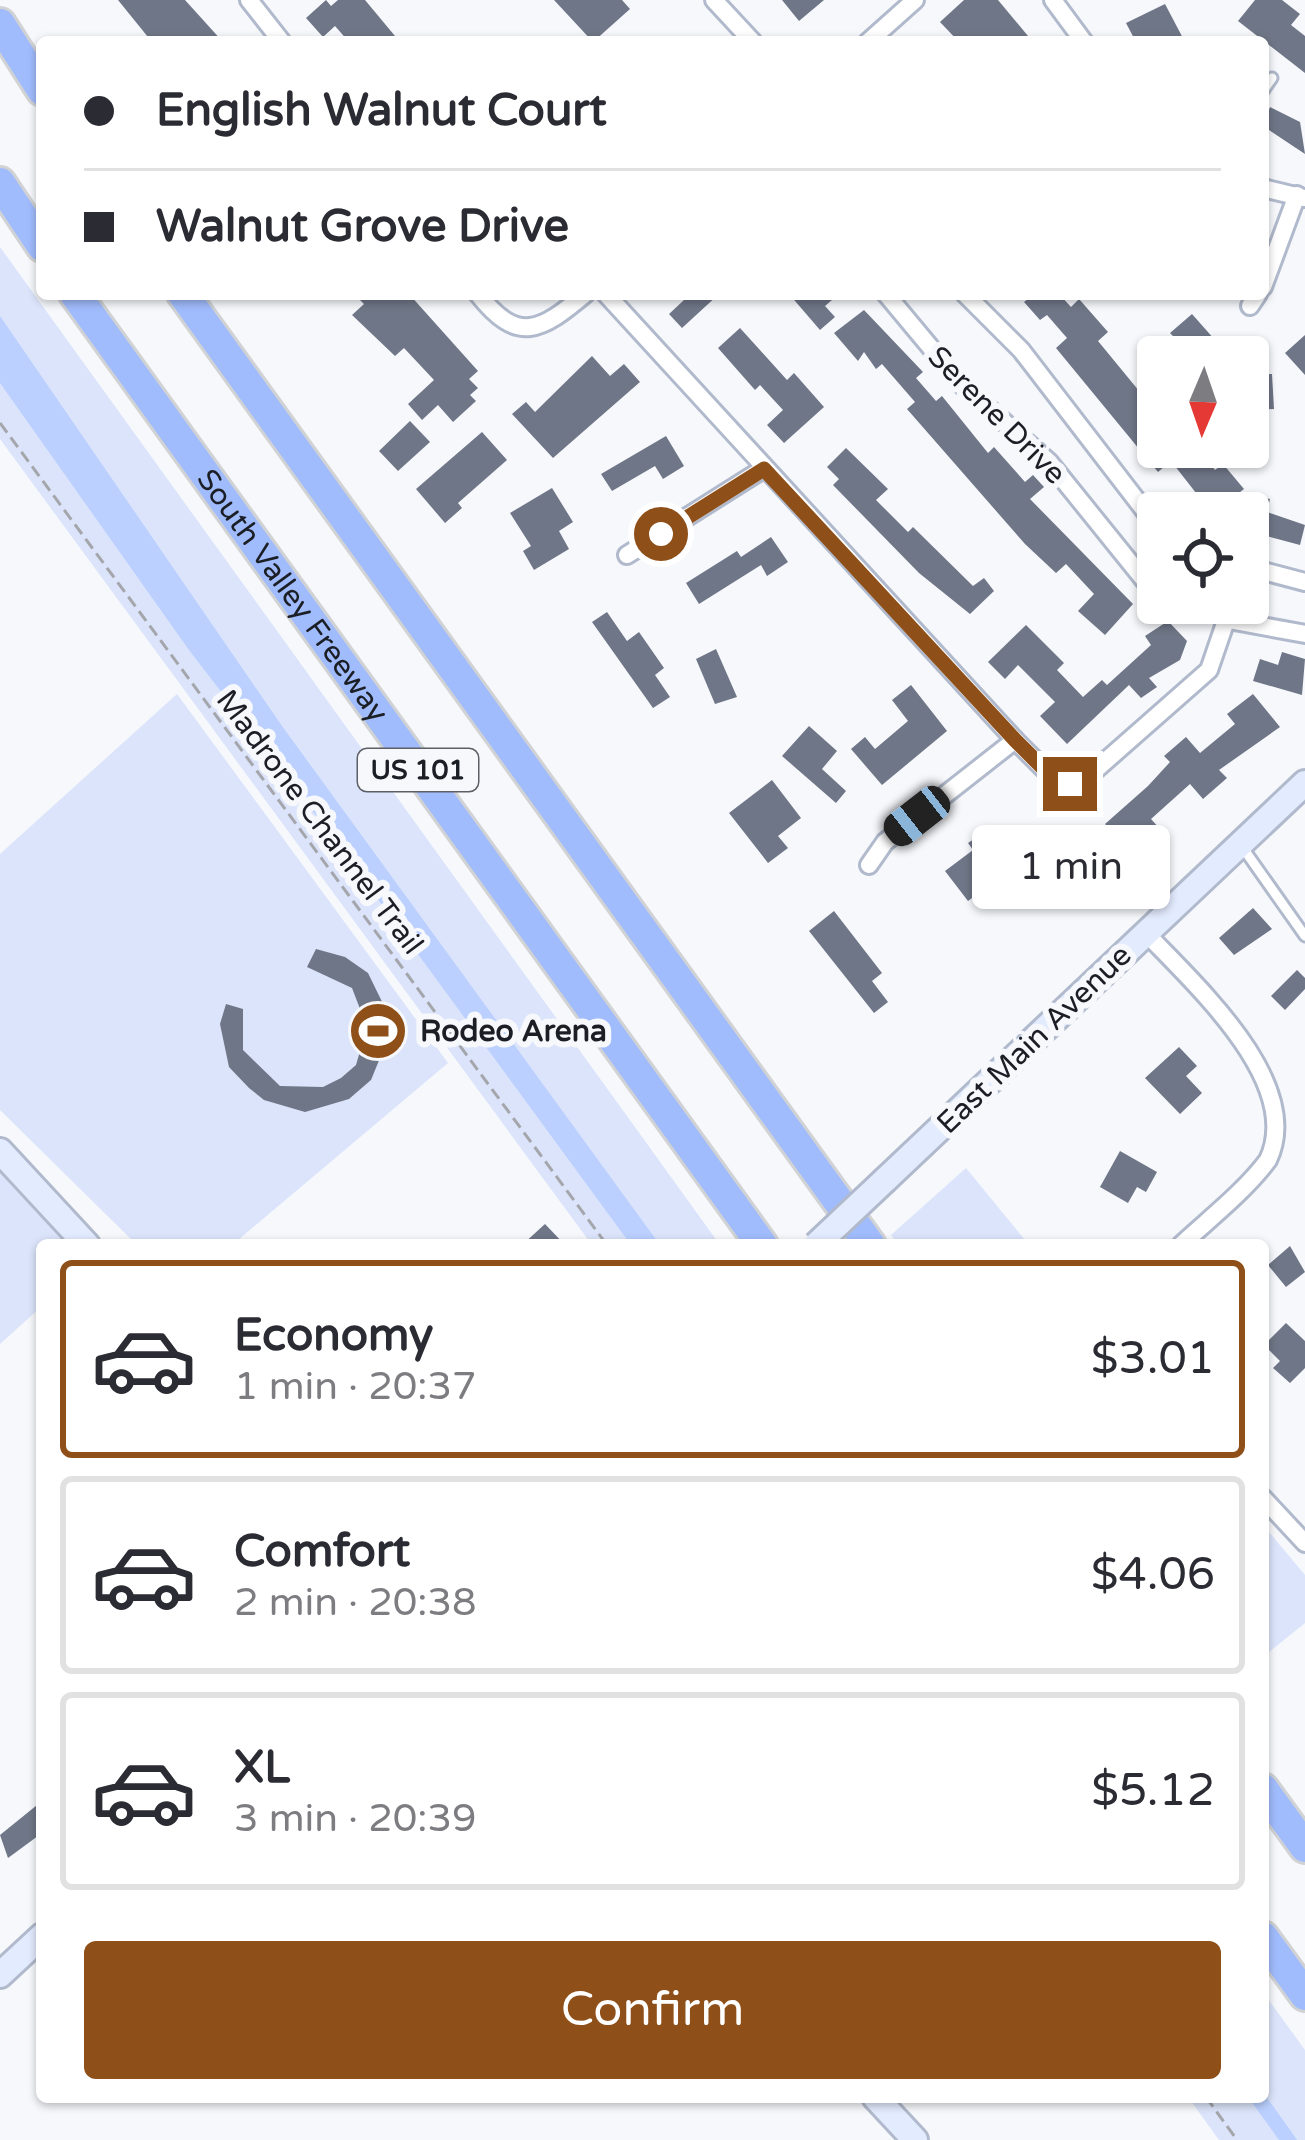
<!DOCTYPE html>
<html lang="en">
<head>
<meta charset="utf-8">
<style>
	body { margin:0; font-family:"Varela Round",sans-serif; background:#f7f7f7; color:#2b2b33; height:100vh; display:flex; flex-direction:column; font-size:45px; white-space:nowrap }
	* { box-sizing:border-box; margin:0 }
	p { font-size:39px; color:#7c7c81 }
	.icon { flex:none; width:66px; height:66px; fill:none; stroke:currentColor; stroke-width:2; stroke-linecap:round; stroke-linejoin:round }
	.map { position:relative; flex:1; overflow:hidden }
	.panel { position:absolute; left:36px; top:1239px; width:1233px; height:864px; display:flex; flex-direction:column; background:#fff; border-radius:12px; box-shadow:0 3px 9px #0004 }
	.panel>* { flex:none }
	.hud { position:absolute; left:36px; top:36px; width:1233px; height:264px; border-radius:12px; box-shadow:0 3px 9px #0004; display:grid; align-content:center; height:264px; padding:0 48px; background:#fff }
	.needle { width:78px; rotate:182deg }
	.buttons { position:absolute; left:1137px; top:336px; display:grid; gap:24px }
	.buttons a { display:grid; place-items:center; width:132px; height:132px; border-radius:12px; background:#fff; box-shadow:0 3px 9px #0004; font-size:60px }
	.end { position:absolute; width:54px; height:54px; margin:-27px; border:15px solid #8f4f18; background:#fff; box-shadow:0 0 0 6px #fff }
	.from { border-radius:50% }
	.bubble { position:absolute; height:84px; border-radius:12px; background:#fff; box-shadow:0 3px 9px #0004; font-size:39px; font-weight:600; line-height:84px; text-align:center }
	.car { position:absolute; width:36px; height:72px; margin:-36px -18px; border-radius:15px; box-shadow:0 0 9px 3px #0007; background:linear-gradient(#222 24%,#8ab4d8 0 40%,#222 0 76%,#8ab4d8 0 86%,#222 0) }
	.hud b { display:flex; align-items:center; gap:42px; height:114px; font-size:45px }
	.hud b+b { border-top:3px solid #e1e1e2 }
	.hud i { width:30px; height:30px; background:#2b2b33 }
	ul { padding:21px 0 0; list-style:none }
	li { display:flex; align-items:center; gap:36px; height:198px; margin:0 24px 18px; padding:0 24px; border:6px solid #e1e1e2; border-radius:12px }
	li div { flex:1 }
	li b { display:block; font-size:45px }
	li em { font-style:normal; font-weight:600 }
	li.on { border-color:#8f4f18 }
	li>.icon { width:108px; height:108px; stroke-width:1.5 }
	.cta { display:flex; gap:24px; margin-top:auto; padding:24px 48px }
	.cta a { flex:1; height:138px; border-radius:12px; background:#8f4f18; color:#fff; font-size:48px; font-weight:600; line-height:138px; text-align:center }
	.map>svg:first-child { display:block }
	.green { fill:#dbe4fa }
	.water { fill:#bbd0fe }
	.building { fill:#6f7687 }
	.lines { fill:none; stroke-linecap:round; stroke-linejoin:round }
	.lane-casing { stroke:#b1bacc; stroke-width:15 }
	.street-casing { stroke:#b1bacc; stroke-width:22 }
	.secondary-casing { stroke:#b1bacc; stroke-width:30 }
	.highway-casing { stroke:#d1d2d3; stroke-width:36 }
	.path { stroke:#a4a6ac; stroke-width:3; stroke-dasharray:12 6; stroke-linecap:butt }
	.lane { stroke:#fff; stroke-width:9 }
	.street { stroke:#fff; stroke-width:16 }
	.secondary { stroke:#e3ebfe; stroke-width:24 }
	.highway { stroke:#a1bcfd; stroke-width:30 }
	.secondary-bridge-casing { stroke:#b1bacc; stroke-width:30; stroke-linecap:butt }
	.secondary-bridge { stroke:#e3ebfe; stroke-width:24 }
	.route { stroke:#8f4f18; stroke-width:15 }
	.labels { text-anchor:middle; stroke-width:12; stroke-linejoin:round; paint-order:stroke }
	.shield { fill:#f6f8fc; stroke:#5d5f66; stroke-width:3 }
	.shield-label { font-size:27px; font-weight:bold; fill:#1b1e25 }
	.street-label { font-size:30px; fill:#1b1e25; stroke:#f6f8fc }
	.poi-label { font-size:30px; font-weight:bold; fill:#1b1e25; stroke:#f6f8fc; text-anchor:start }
</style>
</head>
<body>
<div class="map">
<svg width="1305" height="2140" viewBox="0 0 1305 2140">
	<rect width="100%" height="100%" fill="#f6f8fc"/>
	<g class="green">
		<polygon points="0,247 720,1245 592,1245 0,439"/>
		<polygon points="177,694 448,1063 232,1245 137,1245 0,1110 0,854"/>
		<polygon points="0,1155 82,1245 42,1245 42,1306 0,1344"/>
		<polygon points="966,1168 1029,1245 899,1245 891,1235"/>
		<polygon points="1263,1525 1305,1575 1305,1623 1263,1657"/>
		<polygon points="1263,1992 1305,2050 1305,2140 1219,2140 1188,2097 1263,2097"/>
	</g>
	<g class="water">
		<polygon points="0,316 282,726 660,1245 631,1245 319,819 189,650 0,383"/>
		<polygon points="1263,2092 1295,2137 1297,2140 1279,2140 1248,2097 1263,2097"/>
	</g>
	<g class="building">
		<polygon points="118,0 185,0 223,42 152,42"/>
		<polygon points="326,0 331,6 338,0 365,0 400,42 349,42 335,26 323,37 306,18"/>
		<polygon points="554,0 622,0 630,9 593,42"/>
		<polygon points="782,0 824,0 799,21"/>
		<polygon points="964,0 998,0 1033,42 959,42 940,22"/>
		<polygon points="1255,0 1282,0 1300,14 1291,25 1305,36 1305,73 1238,21"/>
		<polygon points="1165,4 1185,42 1136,42 1126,23"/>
		<polygon points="1270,107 1300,122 1305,154 1263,126"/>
		<polygon points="354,294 409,294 478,371 469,379 478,388 470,395 476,401 453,422 438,405 422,420 408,404 434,380 404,348 395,356 352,315 364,304"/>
		<polygon points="678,294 719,294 682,328 669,314 684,300"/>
		<polygon points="789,294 839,294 825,306 835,317 820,330"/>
		<polygon points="1034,294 1059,294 1071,307 1079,299 1108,332 1098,341 1158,414 1158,447 1197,447 1215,470 1223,464 1244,489 1213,513 1171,513 1196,493 1171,461 1158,472 1056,348 1067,338 1047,315 1040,320 1024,302"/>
		<polygon points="864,310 923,372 916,378 936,401 942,396 988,453 994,447 1025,482 1033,475 1044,487 1030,499 1133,604 1105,635 1078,611 1094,594 1066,564 1056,573 1025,544 907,409 915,402 882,364 876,369 864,352 858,361 834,333"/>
		<polygon points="1192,314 1230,357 1179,357 1170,346 1177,340 1170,333"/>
		<polygon points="740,328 787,380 794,373 824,407 784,443 767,425 783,410 760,385 755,390 718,348"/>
		<polygon points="1305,335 1305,375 1285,353"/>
		<polygon points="592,356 610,376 624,364 640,382 553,458 512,414 526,402 535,412"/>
		<polygon points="1272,374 1274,409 1248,410 1248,375"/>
		<polygon points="410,421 430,442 398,471 379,451"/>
		<polygon points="482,432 507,460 458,503 462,508 445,523 416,489"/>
		<polygon points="666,436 684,466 663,479 655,466 612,491 601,474"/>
		<polygon points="846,448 888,489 876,500 908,532 913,527 973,586 984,578 994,591 970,614 919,573 833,485 839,479 827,467"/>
		<polygon points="552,488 573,522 559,531 569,549 534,570 523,551 531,546 510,513"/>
		<polygon points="1246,493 1270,499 1267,512 1305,525 1300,545 1248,531 1248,513 1239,513"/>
		<polygon points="771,537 788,562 767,576 761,565 699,604 686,583 737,551 741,557"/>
		<polygon points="607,612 627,641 639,632 664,668 655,675 670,697 653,708 592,622"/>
		<polygon points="1168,621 1187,641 1180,660 1149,678 1157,687 1141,698 1129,685 1067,744 1040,716 1055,702 1018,665 1005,679 988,662 1026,625 1064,663 1057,670 1083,697 1102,680 1107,685 1151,645 1145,636"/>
		<polygon points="716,649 737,697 715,704 696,659"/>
		<polygon points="1282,652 1305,659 1302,695 1253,681 1260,659 1278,665"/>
		<polygon points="911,685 947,731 882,785 851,749 865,737 875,749 908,721 892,700"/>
		<polygon points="1253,694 1280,727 1219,770 1227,778 1203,799 1190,784 1151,819 1160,829 1132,854 1105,824 1148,786 1170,762 1164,756 1186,737 1200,753 1235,724 1227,714"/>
		<polygon points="809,726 837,751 822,769 846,791 836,803 782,756"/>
		<polygon points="772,780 801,818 778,836 788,848 768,863 729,813"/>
		<polygon points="986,831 1013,868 968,901 945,871 973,850 968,843"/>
		<polygon points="1062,839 1063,863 1081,862 1082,892 1043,893 1042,840"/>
		<polygon points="1253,908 1272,929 1234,955 1219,938"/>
		<polygon points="834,911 882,973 872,981 888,1002 874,1013 809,931"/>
		<polygon points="316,949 345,957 368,973 387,1012 389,1036 371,1080 349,1099 305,1112 264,1100 249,1088 229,1067 220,1024 226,1004 243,1009 243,1050 280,1086 323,1087 341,1078 356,1065 367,1027 352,988 307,967"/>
		<polygon points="1297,970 1305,978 1305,989 1285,1010 1271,996"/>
		<polygon points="1179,1047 1197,1066 1186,1076 1202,1093 1180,1114 1145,1078"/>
		<polygon points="1120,1151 1157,1172 1146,1192 1137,1187 1128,1203 1100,1187"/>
		<polygon points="545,1224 565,1245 522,1245"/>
		<polygon points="1290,1246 1305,1272 1286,1287 1268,1265"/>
		<polygon points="1286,1323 1305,1341 1305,1368 1290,1383 1273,1368 1280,1361 1264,1345"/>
		<polygon points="42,1801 42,1833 8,1858 0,1835"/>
	</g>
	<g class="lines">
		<defs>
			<g id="lane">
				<polyline points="1263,91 1272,78"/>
				<polyline points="1243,848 1305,936"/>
			</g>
			<g id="street">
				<polyline points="249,0 282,42"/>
				<polyline points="714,0 753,42"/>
				<polyline points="1053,0 1084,42"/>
				<polyline points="868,42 915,0"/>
				<polyline points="1263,188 1304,198"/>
				<polyline points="1263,287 1297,195"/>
				<path d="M478 294C518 345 541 331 585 294"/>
				<polyline points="606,294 1015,740 1048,773 1069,784 1092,773 1209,670 1232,603"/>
				<polyline points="886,294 961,384 1049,462 1145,581 1158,586"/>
				<polyline points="965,294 1021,350 1158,528"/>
				<polyline points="1250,306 1258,294"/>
				<polyline points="627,555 763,469"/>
				<polyline points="1248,567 1305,582"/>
				<polyline points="1200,603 1229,620 1305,634"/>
				<polyline points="869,865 885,842 1015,740"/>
				<path d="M1146 933C1194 984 1305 1083 1268 1160 1244 1192 1210 1218 1181 1245"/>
				<polyline points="1263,1498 1305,1543"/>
			</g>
			<g id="secondary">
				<polyline points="0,1151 87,1245"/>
				<polyline points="885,1180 1305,783"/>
				<polyline points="0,1975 42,1936"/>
				<polyline points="875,2097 915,2140"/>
			</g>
			<g id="highway">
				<polyline points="0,24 42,90"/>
				<polyline points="0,183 42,246"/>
				<path id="s1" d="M75 294 762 1245"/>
				<polyline points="183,294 870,1245"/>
				<polyline points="1263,1789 1305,1847"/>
				<polyline points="1263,1937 1305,1995"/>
			</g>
		</defs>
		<use href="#lane" class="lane-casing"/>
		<use href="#street" class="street-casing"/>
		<use href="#secondary" class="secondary-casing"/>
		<use href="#highway" class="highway-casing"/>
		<g class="path">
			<polyline points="0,423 607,1245"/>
			<polyline points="1206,2097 1237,2140"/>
		</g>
		<use href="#lane" class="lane"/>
		<use href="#street" class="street"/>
		<use href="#secondary" class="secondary"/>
		<use href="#highway" class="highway"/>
		<defs>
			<polyline id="secondary-bridge" points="816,1245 885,1180"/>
		</defs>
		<use href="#secondary-bridge" class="secondary-bridge-casing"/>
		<use href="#secondary-bridge" class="secondary-bridge"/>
	</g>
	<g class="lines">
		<polyline class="route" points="661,534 764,469 1015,740 1048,773 1070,784"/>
	</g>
	<defs>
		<symbol id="stadium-disc" viewBox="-11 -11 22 22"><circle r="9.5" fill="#8f4f18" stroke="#f6f8fc"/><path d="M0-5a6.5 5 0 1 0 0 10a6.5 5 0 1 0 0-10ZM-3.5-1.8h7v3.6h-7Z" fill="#fff"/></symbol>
	</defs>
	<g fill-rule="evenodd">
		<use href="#stadium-disc" x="345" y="998" width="66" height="66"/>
	</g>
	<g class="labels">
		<rect class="shield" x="358" y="749" width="120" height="42" rx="9"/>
		<g class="shield-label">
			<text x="418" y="779">US 101</text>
		</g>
		<g class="street-label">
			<text transform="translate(997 415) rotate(45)" y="10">Serene Drive</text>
			<text dy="10" stroke="none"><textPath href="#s1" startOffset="372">South Valley Freeway</textPath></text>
			<text transform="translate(320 822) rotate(53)" y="10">Madrone Channel Trail</text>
			<text transform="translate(1034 1039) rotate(-44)" y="10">East Main Avenue</text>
		</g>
		<g class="poi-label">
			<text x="420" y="1041">Rodeo Arena</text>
		</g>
	</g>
</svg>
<div class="buttons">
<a><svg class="needle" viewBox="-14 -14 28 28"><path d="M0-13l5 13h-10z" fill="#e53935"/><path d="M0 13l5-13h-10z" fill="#7c7c81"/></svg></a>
<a><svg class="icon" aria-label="locate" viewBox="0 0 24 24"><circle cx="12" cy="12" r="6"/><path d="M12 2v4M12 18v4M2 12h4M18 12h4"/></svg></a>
</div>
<i class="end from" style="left:661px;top:534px"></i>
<i class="end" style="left:1070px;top:784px"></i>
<div class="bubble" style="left:972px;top:825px;width:198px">1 min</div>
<i class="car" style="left:917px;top:816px;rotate:232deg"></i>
<div class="hud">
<b><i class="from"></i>English Walnut Court</b>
<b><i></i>Walnut Grove Drive</b>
</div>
<section class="panel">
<ul>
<li class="on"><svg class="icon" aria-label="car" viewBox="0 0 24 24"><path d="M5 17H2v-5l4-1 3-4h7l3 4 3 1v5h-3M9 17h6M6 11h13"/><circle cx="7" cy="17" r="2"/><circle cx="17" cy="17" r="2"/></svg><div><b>Economy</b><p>1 min · 20:37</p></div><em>$3.01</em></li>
<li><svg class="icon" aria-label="car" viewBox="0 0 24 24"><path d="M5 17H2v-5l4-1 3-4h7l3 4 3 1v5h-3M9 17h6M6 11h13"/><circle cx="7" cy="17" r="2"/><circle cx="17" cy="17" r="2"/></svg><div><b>Comfort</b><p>2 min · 20:38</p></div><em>$4.06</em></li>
<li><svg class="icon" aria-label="car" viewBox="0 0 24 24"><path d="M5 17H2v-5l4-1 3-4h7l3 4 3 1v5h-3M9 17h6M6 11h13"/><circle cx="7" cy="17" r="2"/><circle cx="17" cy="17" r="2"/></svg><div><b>XL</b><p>3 min · 20:39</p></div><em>$5.12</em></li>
</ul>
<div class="cta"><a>Confirm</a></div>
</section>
</div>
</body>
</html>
